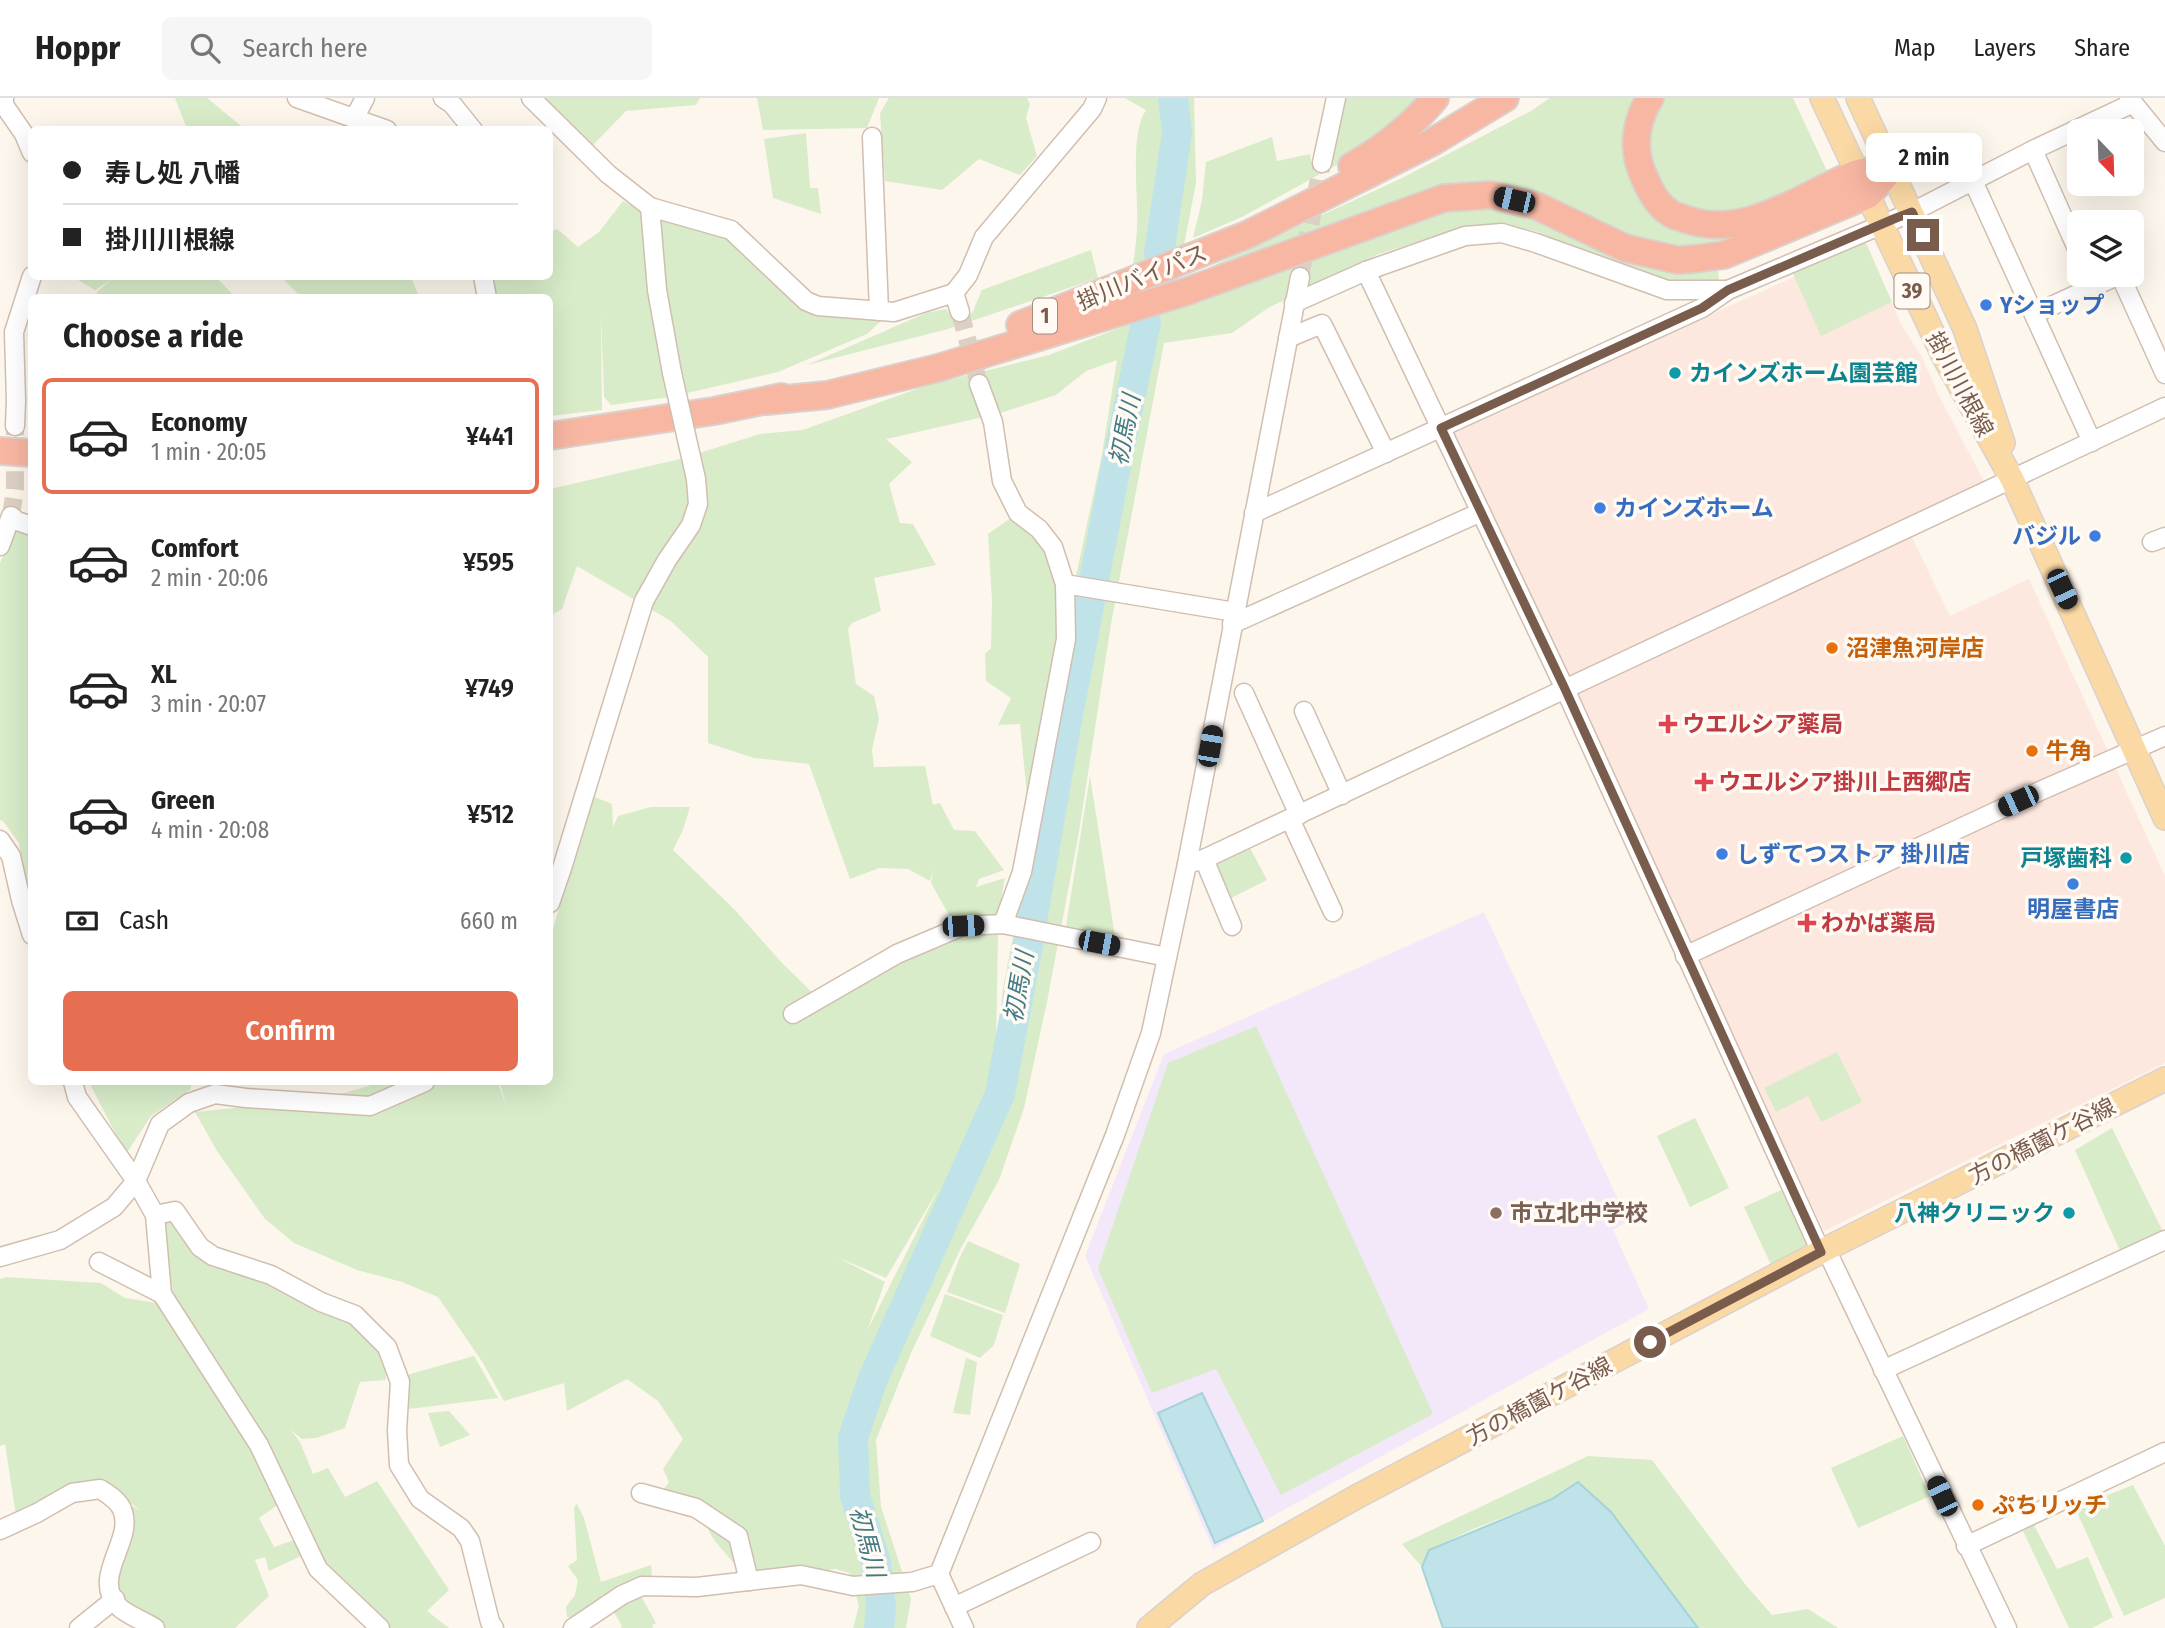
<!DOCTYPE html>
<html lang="en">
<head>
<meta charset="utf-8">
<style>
	body { margin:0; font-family:"Fira Sans Condensed","Noto Sans JP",sans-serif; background:#f6f6f6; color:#222; height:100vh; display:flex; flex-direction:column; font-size:26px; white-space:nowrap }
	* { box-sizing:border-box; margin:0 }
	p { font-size:23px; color:#767676 }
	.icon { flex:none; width:38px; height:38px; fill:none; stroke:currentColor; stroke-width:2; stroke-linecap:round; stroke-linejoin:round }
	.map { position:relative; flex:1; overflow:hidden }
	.details { position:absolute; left:28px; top:196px; width:525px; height:791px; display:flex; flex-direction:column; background:#fff; border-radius:10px; box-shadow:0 7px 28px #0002 }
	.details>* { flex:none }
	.top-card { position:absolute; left:28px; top:28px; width:525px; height:154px; border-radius:10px; box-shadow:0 7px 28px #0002; display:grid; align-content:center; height:154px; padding:0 35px; background:#fff }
	.needle { width:46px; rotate:157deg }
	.fabs { position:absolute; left:2067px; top:21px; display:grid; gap:14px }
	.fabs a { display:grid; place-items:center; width:77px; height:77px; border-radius:10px; background:#fff; box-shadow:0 7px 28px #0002; font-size:35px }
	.end { position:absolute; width:32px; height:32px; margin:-16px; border:9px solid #7a5c4d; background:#fff; box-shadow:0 0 0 4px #fff }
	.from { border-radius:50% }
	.bubble { position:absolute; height:49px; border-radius:10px; background:#fff; box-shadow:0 7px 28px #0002; font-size:23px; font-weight:600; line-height:49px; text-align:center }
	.car { position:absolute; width:21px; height:42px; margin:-21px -10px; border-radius:9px; box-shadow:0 0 5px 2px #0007; background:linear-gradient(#222 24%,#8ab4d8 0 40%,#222 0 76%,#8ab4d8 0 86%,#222 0) }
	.top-card b { display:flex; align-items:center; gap:24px; height:66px; font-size:26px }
	.top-card b+b { border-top:2px solid #e0e0e0 }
	.top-card i { width:18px; height:18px; background:#222 }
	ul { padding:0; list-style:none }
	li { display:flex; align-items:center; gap:21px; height:116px; margin:0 14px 10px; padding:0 21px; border:4px solid transparent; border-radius:10px }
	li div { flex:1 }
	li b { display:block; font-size:26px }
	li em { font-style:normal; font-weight:600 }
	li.current { border-color:#e76f51 }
	li>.icon { width:63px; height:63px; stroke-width:1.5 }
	h2 { padding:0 35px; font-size:32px; line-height:84px }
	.pay { display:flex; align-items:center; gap:18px; height:77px; padding:0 35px; font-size:26px }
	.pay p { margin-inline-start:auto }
	.cta { display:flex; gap:14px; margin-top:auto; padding:14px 35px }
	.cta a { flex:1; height:80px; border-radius:10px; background:#e76f51; color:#fff; font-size:28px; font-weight:600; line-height:80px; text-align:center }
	header { display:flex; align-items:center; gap:42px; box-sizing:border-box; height:98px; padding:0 35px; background:#fff; border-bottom:2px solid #e0e0e0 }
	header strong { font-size:33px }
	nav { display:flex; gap:38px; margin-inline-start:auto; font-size:24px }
	.search { width:490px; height:63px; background:#f6f6f6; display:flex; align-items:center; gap:18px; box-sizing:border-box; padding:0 24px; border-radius:10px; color:#767676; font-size:26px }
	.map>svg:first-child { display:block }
	.commercial { fill:#fde8e0 }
	.education { fill:#f3e8fa }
	.green { fill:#d8ecc9; fill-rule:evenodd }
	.water { fill:#bfe3e8; stroke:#a5d3da; stroke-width:2 }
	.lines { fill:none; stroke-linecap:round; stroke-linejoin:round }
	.river { stroke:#bfe3e8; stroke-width:30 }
	.minor-tunnel { stroke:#dcd0c4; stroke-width:18; stroke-dasharray:18 9; stroke-linecap:butt }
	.minor-casing { stroke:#d1beb0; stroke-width:21 }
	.major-casing { stroke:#dad1cd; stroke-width:26 }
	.highway-casing { stroke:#dad1cd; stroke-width:30 }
	.minor { stroke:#fff; stroke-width:18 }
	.major { stroke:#fbd9a5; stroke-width:23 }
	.highway { stroke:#f7b7a3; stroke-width:26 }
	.minor-bridge-casing { stroke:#d1beb0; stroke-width:21; stroke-linecap:butt }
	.minor-bridge { stroke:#fff; stroke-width:18 }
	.route { stroke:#7a5c4d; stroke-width:9 }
	.shop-dot { fill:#3f7fe0; stroke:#fffaf3; stroke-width:2.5 }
	.culture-dot { fill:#0f9aa8; stroke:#fffaf3; stroke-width:2.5 }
	.food-dot { fill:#e8710a; stroke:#fffaf3; stroke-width:2.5 }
	.health-dot { fill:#e0444e; stroke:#fffaf3; stroke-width:2.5 }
	.education-dot { fill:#8d6e63; stroke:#fffaf3; stroke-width:2.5 }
	.labels { text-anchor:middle; stroke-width:7; stroke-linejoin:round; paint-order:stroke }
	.shield { fill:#fffaf3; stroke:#a28b7f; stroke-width:2 }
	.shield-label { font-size:21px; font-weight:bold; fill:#7a5c4d }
	.street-label { font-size:23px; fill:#7a5c4d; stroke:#fffaf3 }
	.shop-label { font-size:23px; font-weight:bold; fill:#366cbe; stroke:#fffaf3; text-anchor:start }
	.culture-label { font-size:23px; font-weight:bold; fill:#0d838f; stroke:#fffaf3; text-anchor:end }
	.food-label { font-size:23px; font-weight:bold; fill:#c56008; stroke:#fffaf3; text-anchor:start }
	.health-label { font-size:23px; font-weight:bold; fill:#be3a42; stroke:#fffaf3; text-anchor:start }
	.education-label { font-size:23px; font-weight:bold; fill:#785e54; stroke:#fffaf3; text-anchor:start }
	.water-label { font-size:24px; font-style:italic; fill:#437c86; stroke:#fffaf3 }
</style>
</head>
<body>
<header>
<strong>Hoppr</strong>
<div class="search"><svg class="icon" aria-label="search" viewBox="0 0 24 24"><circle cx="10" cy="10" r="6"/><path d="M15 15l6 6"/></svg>Search here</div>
<nav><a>Map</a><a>Layers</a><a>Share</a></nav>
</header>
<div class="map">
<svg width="2165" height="1530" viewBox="0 0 2165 1530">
	<rect width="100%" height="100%" fill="#fdf6ec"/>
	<polygon class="commercial" points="1867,146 1901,226 1922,259 1939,298 1986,387 1905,425 1950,518 2029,481 2165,778 2165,965 1824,1133 1449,335"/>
	<polygon class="education" points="1484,814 1628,1123 1613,1132 1649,1211 1213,1451 1085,1158 1164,956"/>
	<g class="green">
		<polygon points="175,0 207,0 245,31 187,31"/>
		<polygon points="530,0 700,0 696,7 626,13 592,48"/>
		<polygon points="757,0 879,0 867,30 763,32"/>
		<polygon points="889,0 1027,0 1030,6 1026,20 1037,58 1020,77 979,61 942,92 885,83 880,15"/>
		<path d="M1125 0H1194L1196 85 1172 209 1432 112 1471 108 1519 114 1632 164 1718 169 1719 185 1661 184 1538 134 1504 125 1467 128 1379 156 1268 210 1232 235 1164 245 1111 526 1079 734 1047 904 1024 1010 999 1082 960 1152 911 1255 876 1342 881 1409 911 1501 906 1530H853L859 1508 850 1475 835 1471 803 1477 749 1483 714 1442 696 1410 654 1405 669 1384 663 1371 683 1341 658 1303 627 1281 567 1313 564 1285 504 1303 483 1265 438 1199 402 1184 357 1172 294 1145 265 1121 217 1053 195 1014 322 1001 369 988 370 984H498L506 1008 500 984H550V841L592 698 612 706 613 729 618 718 651 709H690L683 732 673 752 734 811 782 865 818 900 895 867 976 835 998 837 996 949 1003 890 1024 782 1028 707 1020 626 998 627 1011 600 986 583 985 556 991 550 992 503 988 436 1018 415 1047 442 1073 492 1102 356 1117 262 1086 273 1056 297 997 316 886 341 912 364 889 386 900 425 913 426 936 467 874 480 881 513 852 525 848 531 856 586 874 598 879 621 872 652 874 669 925 668 933 707 940 705 954 732 975 733 1004 772 979 781 976 789 1005 780 997 824 943 828 949 817 931 785 933 773 930 783 908 771 879 770 850 781 809 666 754 660 708 645V559L671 523 577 468 562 511 550 518V391L680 361 760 336 803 332 925 288 1049 257 1122 229C1127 197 1135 164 1137 131 1139 101 1129 37 1146 12ZM939 1090 867 1233 885 1184 837 1159 886 1180Z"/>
		<polygon points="1337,0 1423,0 1351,59 1242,119 1193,140 1202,102 1206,64 1272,39 1277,63 1310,56 1311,64 1325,67"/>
		<polygon points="1550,0 1648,0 1633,26 1664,123 1771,125 1722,149 1676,152 1642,144 1480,89 1184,181 1402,80 1531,13"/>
		<polygon points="1659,0 1793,0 1827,73 1790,97 1734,119 1683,114 1649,78 1649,21"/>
		<polygon points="806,35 810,90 818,90 821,116 773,100 764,41"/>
		<polygon points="623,103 645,115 730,133 803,203 798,210 810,209 883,221 867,236 778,274 670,299 611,307 604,299 601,214 602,312 550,318 550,200 495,199 491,179 550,178 550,133 557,131 578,149 599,134"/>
		<polygon points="1864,141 1892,204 1821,238 1793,176"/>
		<polygon points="1091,152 1098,180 948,231 807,267 926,215 946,211 953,221 972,215 982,192"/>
		<polygon points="73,179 216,179 235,199 98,199 97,194 111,182 95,192"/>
		<polygon points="281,179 393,179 392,181 397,179 411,179 419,199 301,199"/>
		<polygon points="17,428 32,433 31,808 19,745 3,723 0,722 0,465"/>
		<polygon points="1090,678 1116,845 1065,834"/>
		<polygon points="1250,750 1267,782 1227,802 1211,769"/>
		<polygon points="1256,928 1433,1316 1281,1397 1216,1271 1152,1295 1098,1171 1168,965"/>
		<polygon points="1837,954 1862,1004 1821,1024 1808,998 1776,1014 1764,990"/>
		<polygon points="89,984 191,984 191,991 151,1018 126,1056"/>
		<polygon points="1695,1020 1729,1090 1690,1109 1657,1038"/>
		<polygon points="2112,1030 2163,1134 2120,1153 2075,1052"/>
		<polygon points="1781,1092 1808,1146 1805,1152 1772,1169 1744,1109"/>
		<polygon points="173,1118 212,1162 354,1217 385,1247 386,1282 360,1284 345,1330 316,1340 302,1341 291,1332 300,1344 313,1376 328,1370 345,1399 377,1383 449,1492 427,1513 449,1530 386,1530 332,1477 264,1337 173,1195 163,1121"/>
		<polygon points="968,1143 1020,1166 1005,1215 947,1194 959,1161"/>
		<polygon points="6,1179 101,1185 125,1200 163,1206 243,1339 279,1406 259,1420 274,1449 294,1442 301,1458 269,1473 265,1459 255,1462 269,1498 235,1530 164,1530 118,1508 109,1482 128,1406 141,1413 125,1401 93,1385 17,1424 5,1346 0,1348 0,1181"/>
		<polygon points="945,1196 1003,1217 994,1247 980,1260 930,1238"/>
		<polygon points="474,1258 498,1300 409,1311 407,1277"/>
		<polygon points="966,1260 977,1264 970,1317 953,1315"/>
		<polygon points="449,1313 470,1337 440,1349 428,1315"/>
		<polygon points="1903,1338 1930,1398 1858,1430 1831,1370"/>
		<polygon points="1588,1358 1652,1362 1745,1486 1772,1517 1808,1511 1838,1530 1698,1530 1611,1414 1579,1384 1552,1401 1473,1431 1429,1452 1422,1469 1402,1446"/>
		<polygon points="2133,1387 2165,1448 2165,1500 2124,1518 2075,1410"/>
		<polygon points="577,1406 584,1420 601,1484 651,1467 652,1477 606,1497 574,1520 567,1519 566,1509 575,1497 578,1482 568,1468 577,1462 574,1409"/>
		<polygon points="2034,1427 2057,1471 2088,1459 2113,1519 2092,1530 2069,1530 2023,1433"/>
		<polygon points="641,1498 656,1525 652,1527 653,1530 621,1530 622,1528 612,1511 627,1502"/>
	</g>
	<g class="water">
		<polygon points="1202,1295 1263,1423 1215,1445 1158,1315"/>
		<polygon points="1578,1384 1611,1414 1698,1530 1443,1530 1422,1469 1429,1452 1552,1401"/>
	</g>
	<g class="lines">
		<g class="river">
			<polyline points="1159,156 1177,34 1173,0"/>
			<polyline points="879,1530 881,1509 876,1465 855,1398 853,1340 872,1283 1000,996 1026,858 1065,633 1116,368 1146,225"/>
		</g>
		<g class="minor-tunnel">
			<polyline points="1300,179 1322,65"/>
			<polyline points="960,214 979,286"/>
			<polyline points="11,418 15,391 15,328"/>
		</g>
		<defs>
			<g id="minor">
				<polyline points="4,0 4,7 24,36 32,55"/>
				<polyline points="297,0 387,32"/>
				<polyline points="443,0 452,6 473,32"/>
				<polyline points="531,0 608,76 650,109 731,132 806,203 818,208 894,214 954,195 968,177 984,139 1092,11 1097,0"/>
				<polyline points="2129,0 2165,44"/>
				<polyline points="355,19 365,0"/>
				<polyline points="872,39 879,213"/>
				<polyline points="2033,52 2079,155"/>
				<polyline points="1322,65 1336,0"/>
				<polyline points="1973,83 2092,344"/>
				<polyline points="650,109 657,192 672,275"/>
				<polyline points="2120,177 2165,276"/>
				<polyline points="483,178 487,200"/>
				<polyline points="954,195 960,214"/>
				<polyline points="1294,205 1366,173 1465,138 1502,135 1536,145 1667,192 1728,192"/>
				<polyline points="2034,216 2119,177"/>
				<polyline points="1288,240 1322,226 1386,355"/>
				<polyline points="979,286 993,324 1002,383 1018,415 1039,431 1053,449 1065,486 1235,514"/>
				<polyline points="15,328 16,303 14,234 32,178"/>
				<polyline points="1254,415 1702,210 1728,192 1912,114 2033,52 2133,5"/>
				<polyline points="2152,444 2165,439"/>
				<polyline points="0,448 11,418 17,423 32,428"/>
				<polyline points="1232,526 1481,414"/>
				<polyline points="1244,595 1299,717"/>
				<polyline points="1304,613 1342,697"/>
				<polyline points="1290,721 1333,814"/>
				<polyline points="0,742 11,758 21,802 32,837"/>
				<polyline points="1204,761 1232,828"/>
				<polyline points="1187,766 1204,761 1565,591 1366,173"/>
				<polyline points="550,805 562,770 644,503 667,462 691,427 698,406 696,381"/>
				<polyline points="1003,826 1022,774 1066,541 1065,486"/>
				<polyline points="1685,858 2040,693 2165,638"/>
				<polyline points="793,916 897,856 963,828 1003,826 1167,859"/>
				<polyline points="73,984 77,999 136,1083 155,1117 162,1196 259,1347 318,1471 380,1530"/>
				<polyline points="155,1117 175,1113 200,1149 213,1158 271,1177 321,1204 355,1217 387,1249 400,1284 397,1332 399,1367 420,1401 461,1430 470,1443 490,1524 494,1530"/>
				<polyline points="1826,1151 2007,1530"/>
				<polyline points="1821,1154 1565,591 2165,309"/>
				<polyline points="0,1159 60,1142 114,1109 136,1083 160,1026 189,1005 215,996 246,1000 370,1008 425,984"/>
				<polyline points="99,1164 162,1196"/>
				<polyline points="1883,1272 2165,1142"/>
				<polyline points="641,1395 696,1410 738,1438 749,1483"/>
				<path d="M0 1432 37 1415 72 1395 100 1391C108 1396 120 1403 123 1414 133 1444 91 1479 118 1508 125 1516 146 1524 155 1530"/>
				<polyline points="1966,1448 2165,1354"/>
				<polyline points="954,1509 1091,1444"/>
				<polyline points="79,1530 115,1501"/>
				<polyline points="573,1530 622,1497 642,1488 697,1489 801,1477 853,1488 912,1484 939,1476"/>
				<polyline points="964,1530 939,1476 1115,1037 1151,935 1187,766 1300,179"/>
			</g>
			<g id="major">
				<polyline points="1822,0 1944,259 2012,381 2165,720"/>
				<polyline points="1858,0 1965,231 2003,345"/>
				<polyline points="1149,1530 1202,1486 1358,1398 1826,1151 2165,981"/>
			</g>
			<g id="highway">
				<path d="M1650 0C1634 26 1632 54 1645 81 1650 93 1659 108 1670 115 1674 118 1680 119 1685 121 1746 143 1801 97 1855 76 1866 72 1880 72 1892 70"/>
				<path d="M1352 68C1384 50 1412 28 1435 0"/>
				<polyline points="1020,227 1249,136 1434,43 1505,0"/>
				<polyline points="766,303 827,297 938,270 1185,194 1444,100 1491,97 1537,108 1625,150 1677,162 1694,161 1724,157 1868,97 1892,70"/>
				<polyline points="550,338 714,313 782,299"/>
				<polyline points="0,353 32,355"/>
			</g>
		</defs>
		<use href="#minor" class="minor-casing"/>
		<use href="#major" class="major-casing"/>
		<use href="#highway" class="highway-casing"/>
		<use href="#minor" class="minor"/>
		<use href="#major" class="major"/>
		<use href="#highway" class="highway"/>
		<defs>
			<polyline id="minor-bridge" points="672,275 696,381"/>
		</defs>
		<use href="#minor-bridge" class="minor-bridge-casing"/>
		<use href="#minor-bridge" class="minor-bridge"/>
	</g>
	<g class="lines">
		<polyline class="route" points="1650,1244 1821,1154 1565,591 1441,330 1702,210 1728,192 1896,120 1912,114 1923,137"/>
	</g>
	<g class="shop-dot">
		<circle cx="1986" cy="207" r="7"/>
		<circle cx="1600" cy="410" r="7"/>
		<circle cx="2095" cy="438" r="7"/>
		<circle cx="1722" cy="756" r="7"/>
		<circle cx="2073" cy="786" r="7"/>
	</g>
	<g class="culture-dot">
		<circle cx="1675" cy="275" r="7"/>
		<circle cx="2126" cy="760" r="7"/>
		<circle cx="2069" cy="1115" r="7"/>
	</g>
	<g class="food-dot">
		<circle cx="1832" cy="550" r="7"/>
		<circle cx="2032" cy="653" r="7"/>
		<circle cx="1978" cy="1407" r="7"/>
	</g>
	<g class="health-dot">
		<path d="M1664.5 615.5h7v7h7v7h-7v7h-7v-7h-7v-7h7z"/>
		<path d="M1700.5 673.5h7v7h7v7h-7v7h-7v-7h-7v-7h7z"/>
		<path d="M1803.5 814.5h7v7h7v7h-7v7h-7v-7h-7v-7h7z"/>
	</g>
	<circle class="education-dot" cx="1496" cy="1115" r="7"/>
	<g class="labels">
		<g class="shield">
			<rect x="1894.5" y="175.5" width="35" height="35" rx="5"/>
			<rect x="1033" y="200.5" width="24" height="35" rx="5"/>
		</g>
		<g class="shield-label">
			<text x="1912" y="200">39</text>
			<text x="1045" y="225">1</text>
		</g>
		<g class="street-label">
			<text transform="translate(1142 179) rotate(-22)" y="8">掛川バイパス</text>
			<text transform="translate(1960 286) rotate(62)" y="8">掛川川根線</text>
			<text transform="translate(2042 1043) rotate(-27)" y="8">方の橋薗ケ谷線</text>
			<text transform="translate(1539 1303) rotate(-28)" y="8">方の橋薗ケ谷線</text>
		</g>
		<g class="shop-label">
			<text x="2000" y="215">Yショップ</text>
			<text x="1614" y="418">カインズホーム</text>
			<text x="2081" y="446" text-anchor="end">バジル</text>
			<text x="1736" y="764">しずてつストア 掛川店</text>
			<text x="2073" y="819" text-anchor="middle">明屋書店</text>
		</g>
		<g class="culture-label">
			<text x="1689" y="283" text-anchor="start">カインズホーム園芸館</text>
			<text x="2112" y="768">戸塚歯科</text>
			<text x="2055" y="1123">八神クリニック</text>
		</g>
		<g class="food-label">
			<text x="1846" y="558">沼津魚河岸店</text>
			<text x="2046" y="661">牛角</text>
			<text x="1992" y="1415">ぷちリッチ</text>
		</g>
		<g class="health-label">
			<text x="1682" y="634">ウエルシア薬局</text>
			<text x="1718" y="692">ウエルシア掛川上西郷店</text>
			<text x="1821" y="833">わかば薬局</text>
		</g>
		<g class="education-label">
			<text x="1510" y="1123">市立北中学校</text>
		</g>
		<g class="water-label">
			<text transform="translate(1125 332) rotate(-79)" y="8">初馬川</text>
			<text transform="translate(1019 889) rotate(-80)" y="8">初馬川</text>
			<text transform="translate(867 1444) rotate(75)" y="8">初馬川</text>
		</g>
	</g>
</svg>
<div class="fabs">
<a><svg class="needle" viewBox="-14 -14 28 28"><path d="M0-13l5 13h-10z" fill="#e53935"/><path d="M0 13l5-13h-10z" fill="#767676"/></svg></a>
<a><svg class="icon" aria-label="layers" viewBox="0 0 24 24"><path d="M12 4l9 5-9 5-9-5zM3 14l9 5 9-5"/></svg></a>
</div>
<i class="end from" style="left:1650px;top:1244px"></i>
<i class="end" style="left:1923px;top:137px"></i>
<div class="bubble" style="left:1866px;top:35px;width:116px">2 min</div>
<i class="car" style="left:1514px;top:102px;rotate:283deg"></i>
<i class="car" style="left:2062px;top:491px;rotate:155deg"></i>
<i class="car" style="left:1210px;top:648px;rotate:10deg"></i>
<i class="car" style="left:2018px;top:703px;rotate:245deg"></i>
<i class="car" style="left:963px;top:828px;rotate:88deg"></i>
<i class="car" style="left:1099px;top:845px;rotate:101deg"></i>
<i class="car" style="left:1942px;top:1398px;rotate:335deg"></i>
<div class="top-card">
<b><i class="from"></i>寿し処 八幡</b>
<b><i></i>掛川川根線</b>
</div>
<section class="details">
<h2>Choose a ride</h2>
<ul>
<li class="current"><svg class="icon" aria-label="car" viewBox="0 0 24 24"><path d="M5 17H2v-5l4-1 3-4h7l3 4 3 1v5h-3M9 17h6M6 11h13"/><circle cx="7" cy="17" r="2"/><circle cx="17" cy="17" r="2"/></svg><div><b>Economy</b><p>1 min · 20:05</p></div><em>¥441</em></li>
<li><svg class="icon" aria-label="car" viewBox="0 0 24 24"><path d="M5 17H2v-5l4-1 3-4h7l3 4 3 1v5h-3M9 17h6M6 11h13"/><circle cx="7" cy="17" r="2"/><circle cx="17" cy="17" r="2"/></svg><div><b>Comfort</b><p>2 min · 20:06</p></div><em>¥595</em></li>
<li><svg class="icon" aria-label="car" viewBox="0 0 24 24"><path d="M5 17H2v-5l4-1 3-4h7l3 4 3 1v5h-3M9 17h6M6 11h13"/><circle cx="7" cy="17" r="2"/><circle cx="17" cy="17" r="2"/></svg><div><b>XL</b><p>3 min · 20:07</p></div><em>¥749</em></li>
<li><svg class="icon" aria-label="car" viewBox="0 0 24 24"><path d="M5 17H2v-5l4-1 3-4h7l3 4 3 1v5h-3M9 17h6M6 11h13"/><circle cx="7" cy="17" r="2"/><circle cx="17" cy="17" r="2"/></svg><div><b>Green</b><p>4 min · 20:08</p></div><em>¥512</em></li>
</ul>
<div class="pay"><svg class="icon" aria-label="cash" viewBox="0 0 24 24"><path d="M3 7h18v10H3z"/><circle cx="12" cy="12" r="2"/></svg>Cash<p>660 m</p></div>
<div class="cta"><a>Confirm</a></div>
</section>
</div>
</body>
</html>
